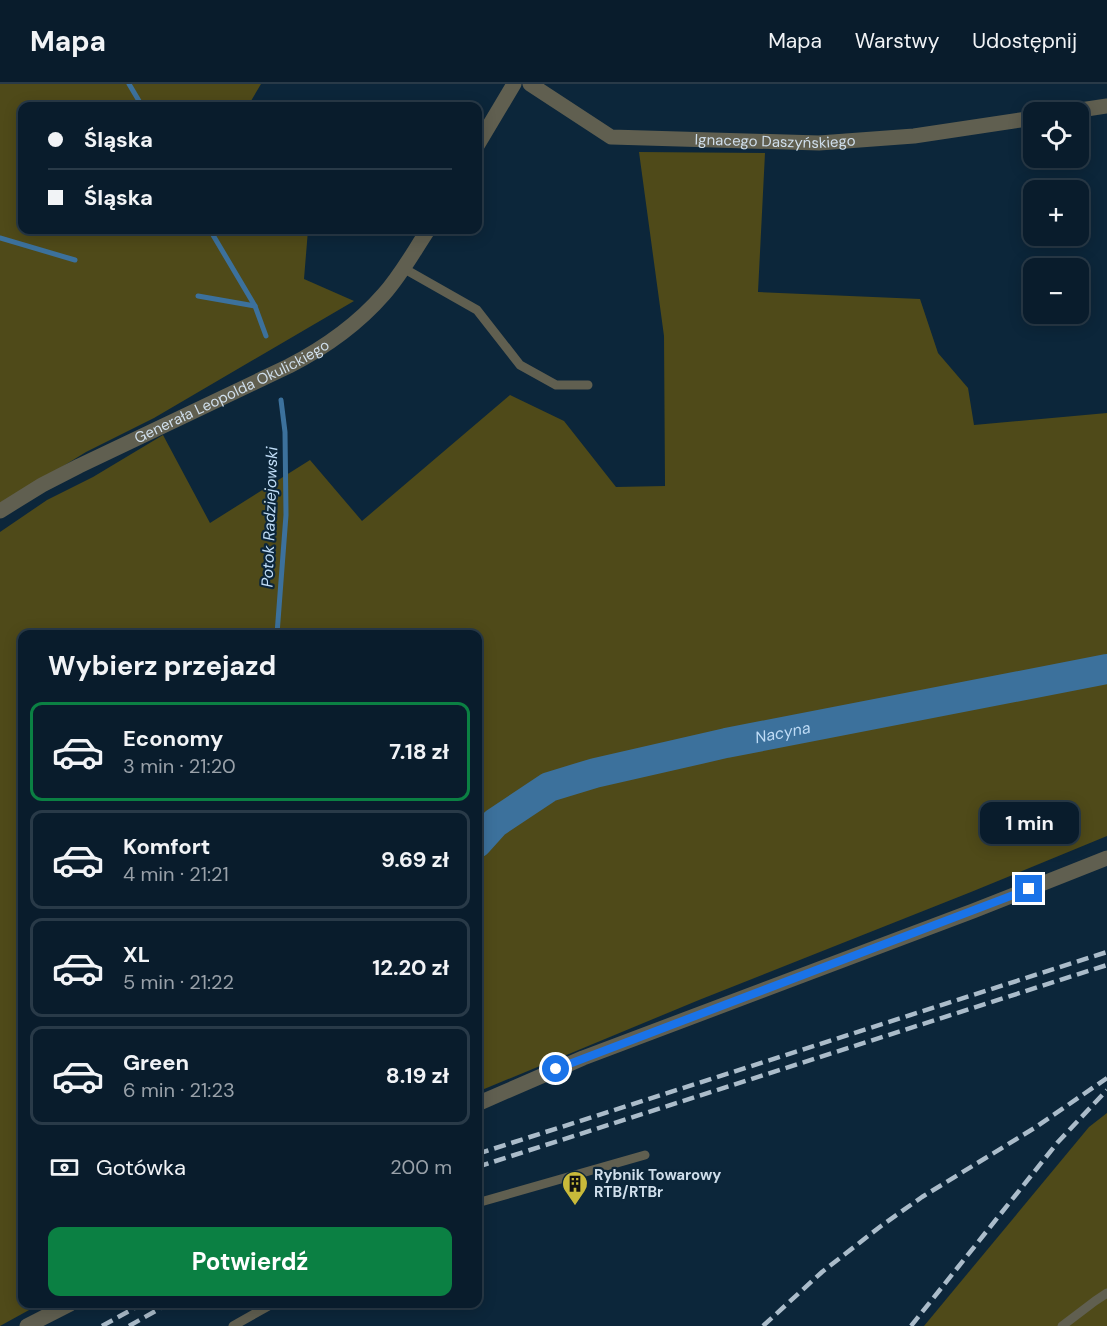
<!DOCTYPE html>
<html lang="pl">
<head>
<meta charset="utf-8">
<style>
	body { margin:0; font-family:"DM Sans",sans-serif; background:#122534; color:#f1f3f6; height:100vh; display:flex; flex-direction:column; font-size:22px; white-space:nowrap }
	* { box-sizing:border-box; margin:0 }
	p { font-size:20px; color:#99a1a9 }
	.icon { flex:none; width:33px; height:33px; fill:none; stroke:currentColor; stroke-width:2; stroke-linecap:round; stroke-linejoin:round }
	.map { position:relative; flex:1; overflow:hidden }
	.panel { position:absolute; left:18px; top:546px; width:464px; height:678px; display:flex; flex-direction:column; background:#091c2c; border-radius:12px; box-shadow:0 3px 15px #0003,0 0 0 2px #293a48 }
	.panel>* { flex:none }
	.hud { position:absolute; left:18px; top:18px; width:464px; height:132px; border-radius:12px; box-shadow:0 3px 15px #0003,0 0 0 2px #293a48; display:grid; align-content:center; height:132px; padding:0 30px; background:#091c2c }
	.controls { position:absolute; left:1023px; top:18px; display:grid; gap:12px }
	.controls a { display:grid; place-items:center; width:66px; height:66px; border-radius:12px; background:#091c2c; box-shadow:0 3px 15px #0003,0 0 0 2px #293a48; font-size:30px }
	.end { position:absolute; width:27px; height:27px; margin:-14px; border:8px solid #1a73e8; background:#fff; box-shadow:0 0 0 3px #fff }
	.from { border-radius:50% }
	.bubble { position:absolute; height:42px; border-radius:12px; background:#091c2c; box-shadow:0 3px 15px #0003,0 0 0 2px #293a48; font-size:20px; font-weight:700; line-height:42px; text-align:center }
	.hud b { display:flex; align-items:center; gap:21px; height:57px; font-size:22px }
	.hud b+b { border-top:2px solid #293a48 }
	.hud i { width:15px; height:15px; background:#f1f3f6 }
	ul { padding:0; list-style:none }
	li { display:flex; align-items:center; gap:18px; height:99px; margin:0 12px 9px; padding:0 18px; border:3px solid #293a48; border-radius:12px }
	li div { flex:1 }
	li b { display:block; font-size:22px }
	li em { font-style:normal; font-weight:700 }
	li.on { border-color:#0b8043 }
	li>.icon { width:54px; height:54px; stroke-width:1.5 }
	h2 { padding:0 30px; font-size:27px; line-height:72px }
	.pay { display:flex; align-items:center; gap:15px; height:66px; padding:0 30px; font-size:22px }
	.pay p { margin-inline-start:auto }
	.button { display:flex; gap:12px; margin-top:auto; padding:12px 30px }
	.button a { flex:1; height:69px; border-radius:12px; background:#0b8043; color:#fff; font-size:24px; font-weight:700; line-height:69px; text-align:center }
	header { display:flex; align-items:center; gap:36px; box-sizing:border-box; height:84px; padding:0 30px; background:#091c2c; border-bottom:2px solid #293a48 }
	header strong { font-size:28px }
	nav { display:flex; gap:33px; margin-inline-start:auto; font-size:21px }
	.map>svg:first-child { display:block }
	.green { fill:#4f4a19 }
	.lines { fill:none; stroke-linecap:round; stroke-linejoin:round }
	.stream { stroke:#3c719c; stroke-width:5 }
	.river { stroke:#3c719c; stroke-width:30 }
	.service { stroke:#605f50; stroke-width:9 }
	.minor { stroke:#605f50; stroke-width:15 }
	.tertiary { stroke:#605f50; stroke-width:15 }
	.rail { stroke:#abbcca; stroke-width:4.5; stroke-dasharray:12 6; stroke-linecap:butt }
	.route { stroke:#1a73e8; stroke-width:8 }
	.labels { text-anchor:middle; stroke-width:4.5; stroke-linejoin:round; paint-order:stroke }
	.street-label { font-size:15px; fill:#cfdeeb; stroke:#0c263a }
	.poi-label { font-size:15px; font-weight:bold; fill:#cfdeeb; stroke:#0c263a; text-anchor:start }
	.water-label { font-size:16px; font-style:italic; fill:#bfdcf6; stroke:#0c263a }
</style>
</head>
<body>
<header>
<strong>Mapa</strong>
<nav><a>Mapa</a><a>Warstwy</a><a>Udostępnij</a></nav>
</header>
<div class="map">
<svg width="1107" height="1242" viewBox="0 0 1107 1242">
	<rect width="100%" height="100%" fill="#0c263a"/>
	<g class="green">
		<polygon points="0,0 261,0 248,22 22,22 22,146 308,146 304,195 354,217 154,334 86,368 0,421"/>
		<polygon points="639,68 765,69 758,208 920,215 938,269 968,304 974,341 1107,329 1107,752 971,808 699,916 477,1008 477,550 22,550 22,1220 40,1220 0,1242 0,448 47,416 93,393 163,351 210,439 310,376 362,437 510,311 564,337 616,403 665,402 664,252"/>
		<polygon points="1107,1029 1107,1242 924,1242 1089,1043"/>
	</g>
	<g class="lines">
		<g class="stream">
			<polyline points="129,0 142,22"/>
			<polyline points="210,146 255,222 266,252"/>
			<polyline points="0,154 75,176"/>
			<polyline points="198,212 255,222"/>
			<polyline points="277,550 286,431 285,348 281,316"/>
		</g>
		<path class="river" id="s1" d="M477 759 495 739 549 703 595 689 726 659 1107 585"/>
		<g class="service">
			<polyline points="403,184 477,226 520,281 556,301 588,301"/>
			<polyline points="477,1119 645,1071"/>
			<polyline points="233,1242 272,1220"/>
			<polyline points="1062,1242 1095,1217 1107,1209"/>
		</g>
		<g class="minor">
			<path id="s2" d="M530 0 611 53 819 59 914 52 1034 34"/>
			<polyline points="1067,28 1107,22"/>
		</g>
		<g class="tertiary">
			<polyline points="477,62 514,0"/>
			<path id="s3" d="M0 427 42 401 79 382 289 282C324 264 357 241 384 210 401 191 414 167 428 146"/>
			<polyline points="477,1020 583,974 973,827 1107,774"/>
			<polyline points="27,1242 70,1220"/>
		</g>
		<g class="rail">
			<polyline points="477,1070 1107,868"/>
			<polyline points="477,1083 1107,881"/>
			<polyline points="102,1242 142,1220"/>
			<polyline points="129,1242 168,1220"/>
			<polyline points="763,1242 822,1188 881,1142 922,1113 1036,1043 1107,994"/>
			<polyline points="911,1242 1058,1058 1107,1006"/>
		</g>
	</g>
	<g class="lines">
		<polyline class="route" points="556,985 1029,805"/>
	</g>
	<defs>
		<symbol id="building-pin" viewBox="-11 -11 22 30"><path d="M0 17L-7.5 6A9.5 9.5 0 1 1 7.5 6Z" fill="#c9ba3a" stroke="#0c263a"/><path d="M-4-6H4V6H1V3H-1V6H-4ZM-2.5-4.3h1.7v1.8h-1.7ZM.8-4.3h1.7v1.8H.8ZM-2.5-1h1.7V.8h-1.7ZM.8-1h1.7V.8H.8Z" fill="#111"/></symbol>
	</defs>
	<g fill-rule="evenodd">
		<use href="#building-pin" x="560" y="1085" width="30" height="40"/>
	</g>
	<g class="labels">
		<g class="street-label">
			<text dy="5" stroke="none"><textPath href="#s2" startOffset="261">Ignacego Daszyńskiego</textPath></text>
			<text dy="5" stroke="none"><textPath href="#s3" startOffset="261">Generała Leopolda Okulickiego</textPath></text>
		</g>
		<g class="poi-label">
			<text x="594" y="1096">Rybnik Towarowy<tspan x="594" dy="17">RTB/RTBr</tspan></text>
		</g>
		<g class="water-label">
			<text transform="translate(269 433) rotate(-88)" y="6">Potok Radziejowski</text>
			<text dy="6" stroke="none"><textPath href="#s1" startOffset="332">Nacyna</textPath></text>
		</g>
	</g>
</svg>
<div class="controls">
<a><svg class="icon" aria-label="locate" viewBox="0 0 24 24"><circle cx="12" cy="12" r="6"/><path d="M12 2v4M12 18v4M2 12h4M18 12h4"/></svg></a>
<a>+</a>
<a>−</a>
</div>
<i class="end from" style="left:556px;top:985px"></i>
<i class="end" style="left:1029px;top:805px"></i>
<div class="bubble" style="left:980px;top:718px;width:99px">1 min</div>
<div class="hud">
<b><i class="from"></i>Śląska</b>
<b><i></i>Śląska</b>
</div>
<section class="panel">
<h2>Wybierz przejazd</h2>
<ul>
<li class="on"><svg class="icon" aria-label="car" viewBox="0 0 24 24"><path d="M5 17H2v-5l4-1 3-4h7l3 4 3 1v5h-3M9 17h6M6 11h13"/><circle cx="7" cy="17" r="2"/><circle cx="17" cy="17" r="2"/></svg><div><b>Economy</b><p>3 min · 21:20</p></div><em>7.18 zł</em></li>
<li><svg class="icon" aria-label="car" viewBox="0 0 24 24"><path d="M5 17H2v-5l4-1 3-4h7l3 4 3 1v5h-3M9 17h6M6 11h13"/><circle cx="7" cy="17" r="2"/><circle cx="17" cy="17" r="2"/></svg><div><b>Komfort</b><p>4 min · 21:21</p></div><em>9.69 zł</em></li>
<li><svg class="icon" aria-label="car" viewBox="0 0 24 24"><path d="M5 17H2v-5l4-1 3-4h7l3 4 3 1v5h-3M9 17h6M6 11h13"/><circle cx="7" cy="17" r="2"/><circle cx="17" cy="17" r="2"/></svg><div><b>XL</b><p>5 min · 21:22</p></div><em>12.20 zł</em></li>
<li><svg class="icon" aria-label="car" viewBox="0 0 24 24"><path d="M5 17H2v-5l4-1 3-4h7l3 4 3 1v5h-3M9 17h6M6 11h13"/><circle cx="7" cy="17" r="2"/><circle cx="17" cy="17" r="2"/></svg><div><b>Green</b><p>6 min · 21:23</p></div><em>8.19 zł</em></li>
</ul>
<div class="pay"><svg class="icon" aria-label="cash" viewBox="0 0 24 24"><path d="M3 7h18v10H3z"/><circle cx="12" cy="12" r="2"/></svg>Gotówka<p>200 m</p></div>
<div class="button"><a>Potwierdź</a></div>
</section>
</div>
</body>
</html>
